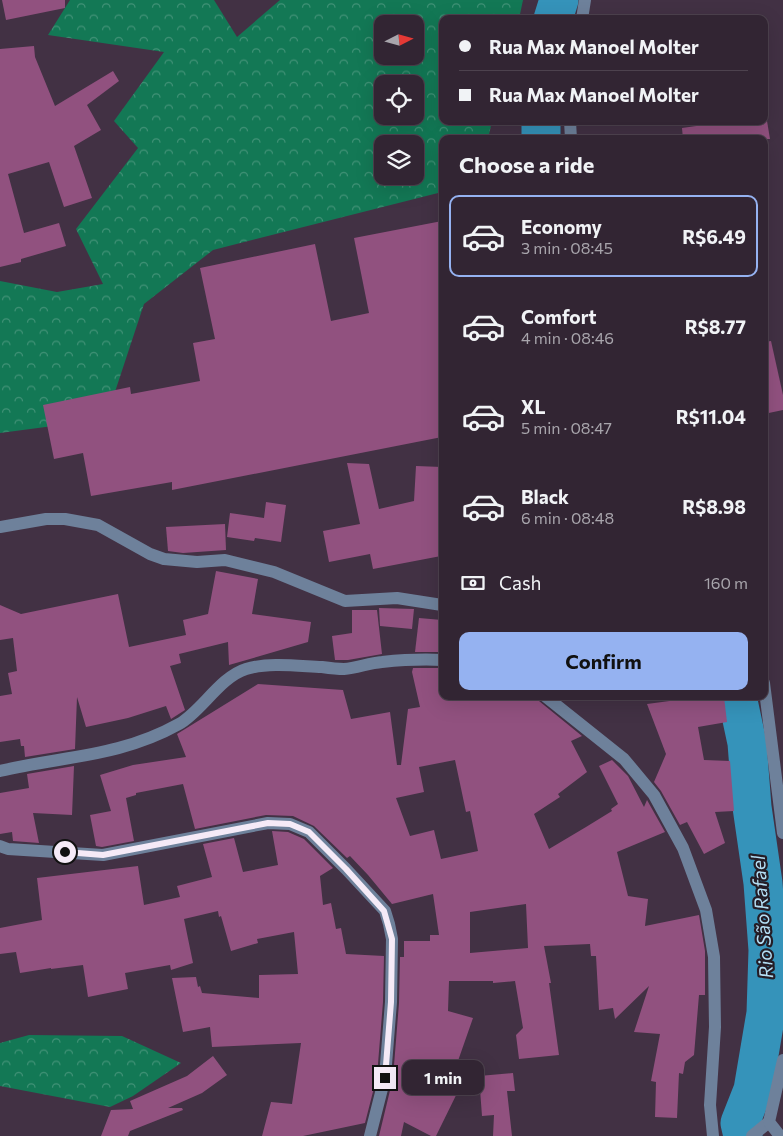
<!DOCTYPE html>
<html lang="en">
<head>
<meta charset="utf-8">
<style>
	body { margin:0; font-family:Commissioner,sans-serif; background:#3d313f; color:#f1f3f6; height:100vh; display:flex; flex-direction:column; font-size:19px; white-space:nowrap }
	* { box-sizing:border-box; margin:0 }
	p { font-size:16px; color:#a8a5ac }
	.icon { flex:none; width:28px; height:28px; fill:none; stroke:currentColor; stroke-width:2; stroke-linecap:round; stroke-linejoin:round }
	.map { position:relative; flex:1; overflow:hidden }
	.sheet { position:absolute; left:439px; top:135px; width:329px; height:565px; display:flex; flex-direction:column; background:#322533; border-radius:10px; box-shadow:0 5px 20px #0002,0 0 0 1px #4d424e }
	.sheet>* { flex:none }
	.top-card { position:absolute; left:439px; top:15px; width:329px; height:110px; border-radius:10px; box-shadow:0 5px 20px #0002,0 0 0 1px #4d424e; display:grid; align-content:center; height:110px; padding:0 20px; background:#322533 }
	.needle { width:32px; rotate:84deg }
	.tools { position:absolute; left:374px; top:15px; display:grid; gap:10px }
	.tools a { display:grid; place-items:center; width:50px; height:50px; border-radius:10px; background:#322533; box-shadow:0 5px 20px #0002,0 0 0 1px #4d424e; font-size:25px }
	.end { position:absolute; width:22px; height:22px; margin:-11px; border:6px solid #f5eaf7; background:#111; box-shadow:0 0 0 2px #111 }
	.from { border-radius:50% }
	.bubble { position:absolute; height:35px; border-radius:10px; background:#322533; box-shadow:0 5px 20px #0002,0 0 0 1px #4d424e; font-size:16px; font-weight:700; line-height:35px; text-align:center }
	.top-card b { display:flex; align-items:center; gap:18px; height:48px; font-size:19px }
	.top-card b+b { border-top:1px solid #4d424e }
	.top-card i { width:12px; height:12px; background:#f1f3f6 }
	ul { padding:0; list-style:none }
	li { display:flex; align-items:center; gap:15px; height:82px; margin:0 10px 8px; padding:0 10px; border:2px solid transparent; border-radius:10px }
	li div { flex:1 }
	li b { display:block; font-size:19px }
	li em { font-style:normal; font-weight:700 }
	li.on { border-color:#95b2f1 }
	li>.icon { width:45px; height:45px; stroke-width:1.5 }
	h2 { padding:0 20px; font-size:22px; line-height:60px }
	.pay { display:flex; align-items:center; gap:12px; height:55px; padding:0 20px; font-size:19px }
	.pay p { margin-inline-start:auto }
	.cta { display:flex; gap:10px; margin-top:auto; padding:10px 20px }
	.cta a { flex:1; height:58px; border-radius:10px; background:#95b2f1; color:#111; font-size:20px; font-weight:700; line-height:58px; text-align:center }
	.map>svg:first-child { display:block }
	.forest { fill:url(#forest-crowns); fill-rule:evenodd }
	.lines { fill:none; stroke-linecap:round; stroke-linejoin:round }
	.river { stroke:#3593ba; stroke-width:39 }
	.building { fill:#91517f; fill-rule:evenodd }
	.minor { stroke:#6e819b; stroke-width:12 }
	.route { stroke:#f5eaf7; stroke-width:6 }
	.labels { text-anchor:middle; stroke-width:4.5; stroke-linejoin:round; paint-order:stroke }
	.water-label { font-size:19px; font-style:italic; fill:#b4dff5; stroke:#241c25 }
</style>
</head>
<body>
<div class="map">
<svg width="783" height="1136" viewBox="0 0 783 1136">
	<defs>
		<pattern id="forest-crowns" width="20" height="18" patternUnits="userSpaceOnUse" patternTransform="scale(1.25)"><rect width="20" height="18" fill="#137855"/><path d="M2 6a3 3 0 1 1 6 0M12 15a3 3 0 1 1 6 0" fill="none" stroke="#429277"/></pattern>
	</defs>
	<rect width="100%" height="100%" fill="#423144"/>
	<g class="forest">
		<path d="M70 0H214L237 37 280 0H523L519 19H442V121H492L488 139H442V192L213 250 144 304 106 419 0 433V281L57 292 103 284 76 229 138 148 114 121 164 52 48 35ZM382 24H415V56H382ZM382 84H415V116H382ZM382 144H415V176H382Z"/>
		<polygon points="29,1035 122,1036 181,1063 133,1096 110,1107 0,1086 0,1043"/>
	</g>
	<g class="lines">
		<g class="river">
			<polyline points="553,19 559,0"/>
			<polyline points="541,121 541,139"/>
			<polyline points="737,696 747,743 752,807 763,883 768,950 766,1013 753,1090 740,1123 743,1136"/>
		</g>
	</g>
	<g class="building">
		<polygon points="2,0 65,0 65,8 6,20"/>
		<polygon points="34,46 35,57 55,106 113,71 119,81 87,105 101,130 74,146 92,198 64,207 49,162 8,174 24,233 59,223 66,246 21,259 21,262 0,267 0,49"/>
		<polygon points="732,121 767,121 770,139 683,139 682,128"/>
		<polygon points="442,221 442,437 172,490 172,482 91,496 83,453 54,459 43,405 130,387 131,394 200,381 193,343 215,339 200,268 315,244 331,321 369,313 354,238"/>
		<polygon points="771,341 783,395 783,410 764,414 764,342"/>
		<polygon points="347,463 369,464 379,509 414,501 416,466 442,467 442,530 441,530 441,556 373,569 370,554 329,562 323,531 360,524"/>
		<polygon points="266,502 286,505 281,542 255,538 254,541 227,537 230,513 264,518"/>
		<polygon points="225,524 226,550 183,553 168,551 166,527"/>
		<polygon points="216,571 258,579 252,614 311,622 308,642 229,665 228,642 179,654 181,663 170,666 185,710 171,719 166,706 128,718 86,727 77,697 75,749 25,757 24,746 21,746 20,739 0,742 0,696 12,694 8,673 17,671 13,638 0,640 0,605 21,614 118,594 129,647 186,635 183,620 208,614"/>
		<polygon points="379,608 414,609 412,629 380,626"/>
		<polygon points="352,610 377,610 382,654 348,660 335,660 332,636 352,633"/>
		<polygon points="419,618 442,620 442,652 415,652"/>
		<path d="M413 668H442V696H527L539 701 582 736 571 741 587 772 558 794 560 797 534 814 549 849 586 827 612 811 611 809 618 804 599 766 612 760 628 776 644 807 647 800 665 832 617 852 628 896 648 899 645 926 699 915 705 951V995H699L694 1055 685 1062 683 1074 679 1073 677 1118 655 1117 656 1082 651 1081 660 1034 634 1032 649 986 615 1019 613 1008 599 1010 596 956H591L590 944 544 946 551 983H549L559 1055 519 1059 516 1035 523 1028 515 981 493 983V981H449L448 1011 473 1018 452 1078 465 1077 436 1136H431L404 1122 401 1136H379L393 1078 399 1003 400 957H404V941H430V935H439L433 894 392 904 368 875 350 856 347 858 314 826 293 816 266 815 195 829 183 784 136 793V795L126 798 134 841 102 847 96 846 90 815 111 811 100 775 133 765 186 757 177 734 258 684 343 690 351 719 390 712 397 765H401L408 709 420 707 412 672ZM455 760 466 812 470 811 478 851 441 859 434 830 410 836 396 798 424 792 419 767ZM526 904 528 948 470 953V912Z"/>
		<polygon points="724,697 727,722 698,727 704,760 730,761 734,811 715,812 725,843 704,854 687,822 680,825 661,791 654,782 666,754 647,704 692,698 693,701"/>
		<polygon points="74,766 72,815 33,813 39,843 13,841 12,832 0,834 0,793 29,788 27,774"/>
		<polygon points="272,831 288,832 304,839 333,868 320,876 323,905 331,903 336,929 341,928 346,954 384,956 383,1002 377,1076 365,1123 303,1136 262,1136 271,1102 292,1104 301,1043 212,1047 210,1027 183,1032 172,978 196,977 198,987 200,986 202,993 259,998 259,975 298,974 294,932 257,939 258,943 231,951 221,916 219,917 218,911 184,919 193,963 171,970 170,965 125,973 128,989 88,997 83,965 51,969 51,968 20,973 16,952 0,954 0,928 42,920 37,878 138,866 144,905 180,897 177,886 212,877 203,844 234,838 243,872 278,865"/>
		<polygon points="213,1056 227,1075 202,1093 168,1108 182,1108 183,1110 130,1131 128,1136 101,1136 111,1110 133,1109 130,1101 187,1076"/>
		<polygon points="513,1073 515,1091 507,1091 512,1136 493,1136 494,1115 482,1116 479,1076"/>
	</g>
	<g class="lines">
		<g class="minor">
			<polyline points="582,19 585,0"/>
			<polyline points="570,121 571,139"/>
			<polyline points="0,527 46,519 65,519 98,525 150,554 164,559 197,562 225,560 274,572 345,601 397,598 442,605"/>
			<polyline points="764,683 783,833"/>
			<polyline points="545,696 624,759 654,795 683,848 706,910 714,957 715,1027 710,1105 713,1136"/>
			<path d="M0 771C63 756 120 757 179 724 201 712 220 677 246 669 269 662 298 666 322 667 329 668 337 669 344 669 357 668 369 663 382 662 402 660 422 659 442 660"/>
			<polyline points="0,846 8,849 103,855 268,823 290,824 309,832 346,869 385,911 389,924 392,939 391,1002 385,1077 370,1136"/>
			<polyline points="752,1136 769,1122"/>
			<polyline points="780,1136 769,1122 783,1060"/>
		</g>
	</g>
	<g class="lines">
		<polyline class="route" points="65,852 103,855 268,823 290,824 309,832 346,869 384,911 392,939 391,1002 385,1078"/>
	</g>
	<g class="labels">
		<g class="water-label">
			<text transform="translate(762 917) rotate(-94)" y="7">Rio São Rafael</text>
		</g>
	</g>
</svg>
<div class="tools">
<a><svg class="needle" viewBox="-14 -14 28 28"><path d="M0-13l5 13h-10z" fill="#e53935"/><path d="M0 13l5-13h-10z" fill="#a8a5ac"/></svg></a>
<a><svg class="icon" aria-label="locate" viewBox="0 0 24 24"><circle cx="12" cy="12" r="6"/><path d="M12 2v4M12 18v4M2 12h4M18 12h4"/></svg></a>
<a><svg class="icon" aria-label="layers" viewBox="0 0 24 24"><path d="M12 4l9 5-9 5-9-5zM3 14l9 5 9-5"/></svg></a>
</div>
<i class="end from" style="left:65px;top:852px"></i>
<i class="end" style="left:385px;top:1078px"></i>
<div class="bubble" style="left:402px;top:1060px;width:82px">1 min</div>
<div class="top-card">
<b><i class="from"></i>Rua Max Manoel Molter</b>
<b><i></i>Rua Max Manoel Molter</b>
</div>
<section class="sheet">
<h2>Choose a ride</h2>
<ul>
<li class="on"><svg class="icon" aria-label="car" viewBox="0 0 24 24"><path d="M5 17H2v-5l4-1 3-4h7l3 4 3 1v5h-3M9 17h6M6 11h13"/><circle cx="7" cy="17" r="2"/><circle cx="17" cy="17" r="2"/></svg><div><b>Economy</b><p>3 min · 08:45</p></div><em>R$6.49</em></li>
<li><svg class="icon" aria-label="car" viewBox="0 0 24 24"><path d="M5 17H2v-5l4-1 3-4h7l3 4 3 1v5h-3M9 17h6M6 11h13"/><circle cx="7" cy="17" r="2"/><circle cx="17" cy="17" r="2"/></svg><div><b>Comfort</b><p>4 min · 08:46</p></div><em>R$8.77</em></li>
<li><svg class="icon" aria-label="car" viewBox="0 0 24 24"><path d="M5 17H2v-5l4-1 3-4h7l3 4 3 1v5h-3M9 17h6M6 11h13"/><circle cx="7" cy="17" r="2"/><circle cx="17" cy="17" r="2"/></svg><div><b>XL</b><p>5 min · 08:47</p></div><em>R$11.04</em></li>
<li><svg class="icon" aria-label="car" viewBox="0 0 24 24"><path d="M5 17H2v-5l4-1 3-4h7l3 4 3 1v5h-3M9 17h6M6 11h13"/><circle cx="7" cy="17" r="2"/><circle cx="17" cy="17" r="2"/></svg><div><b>Black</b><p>6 min · 08:48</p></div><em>R$8.98</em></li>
</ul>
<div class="pay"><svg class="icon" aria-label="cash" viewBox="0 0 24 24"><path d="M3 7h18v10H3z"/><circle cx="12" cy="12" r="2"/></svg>Cash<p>160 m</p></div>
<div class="cta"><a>Confirm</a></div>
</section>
</div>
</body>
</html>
